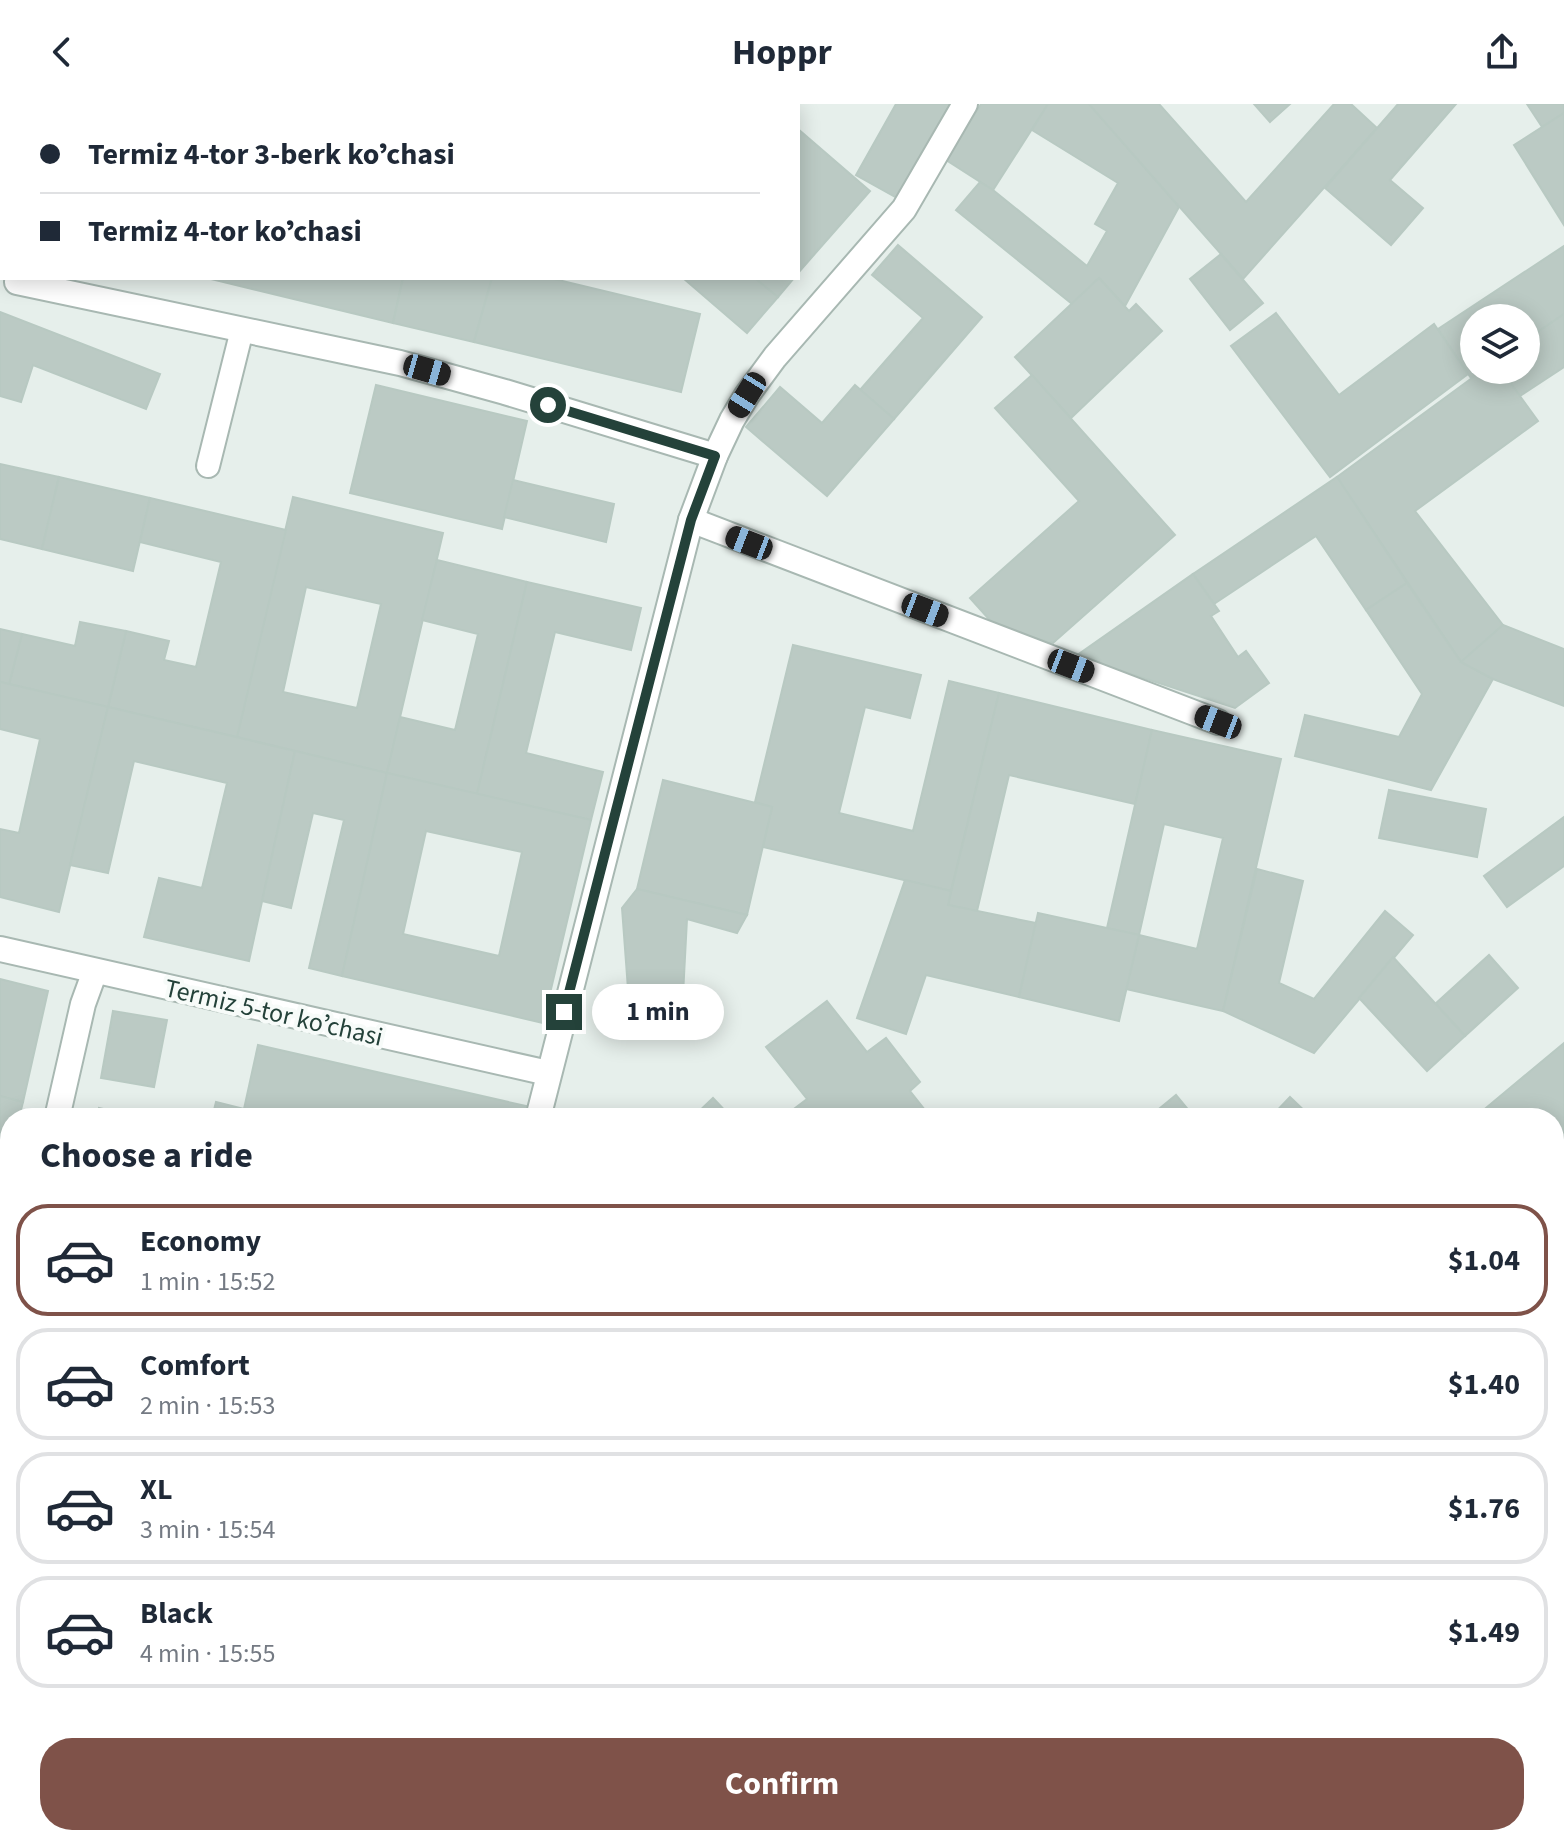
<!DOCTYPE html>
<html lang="en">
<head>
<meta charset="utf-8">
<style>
	body { margin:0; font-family:"Source Sans 3",sans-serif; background:#f6f6f7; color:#1f2937; height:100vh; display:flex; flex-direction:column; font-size:30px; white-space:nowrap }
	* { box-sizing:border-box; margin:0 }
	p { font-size:26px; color:#747a83 }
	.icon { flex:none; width:44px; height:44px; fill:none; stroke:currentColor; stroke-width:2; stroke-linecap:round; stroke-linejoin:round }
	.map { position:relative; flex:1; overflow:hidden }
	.side { position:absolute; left:0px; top:1004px; width:1564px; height:738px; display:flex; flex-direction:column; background:#fff; border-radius:32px 32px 0 0; box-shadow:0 4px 20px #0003 }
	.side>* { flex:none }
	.guide { position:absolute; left:0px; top:0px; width:800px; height:176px; box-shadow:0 4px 20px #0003; display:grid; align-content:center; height:176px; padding:0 40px; background:#fff }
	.controls { position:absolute; left:1460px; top:200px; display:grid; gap:16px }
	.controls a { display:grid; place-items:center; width:80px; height:80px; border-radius:50%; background:#fff; box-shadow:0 4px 20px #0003; font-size:40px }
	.end { position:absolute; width:36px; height:36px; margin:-18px; border:10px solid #24423a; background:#fff; box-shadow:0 0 0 4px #fff }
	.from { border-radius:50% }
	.bubble { position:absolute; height:56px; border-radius:28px; background:#fff; box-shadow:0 4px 20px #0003; font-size:26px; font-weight:700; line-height:56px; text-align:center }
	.car { position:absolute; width:24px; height:48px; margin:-24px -12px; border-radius:10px; box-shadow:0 0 6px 2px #0007; background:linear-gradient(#222 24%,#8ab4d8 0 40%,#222 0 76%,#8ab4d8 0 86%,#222 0) }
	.guide b { display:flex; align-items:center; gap:28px; height:76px; font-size:30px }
	.guide b+b { border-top:2px solid #e0e1e3 }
	.guide i { width:20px; height:20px; background:#1f2937 }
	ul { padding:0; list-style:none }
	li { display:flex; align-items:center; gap:24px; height:112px; margin:0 16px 12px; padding:0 24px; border:4px solid #e0e1e3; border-radius:32px }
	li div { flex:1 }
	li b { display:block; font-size:30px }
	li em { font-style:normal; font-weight:700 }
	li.active { border-color:#7f5249 }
	li>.icon { width:72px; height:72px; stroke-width:1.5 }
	h2 { padding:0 40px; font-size:36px; line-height:96px }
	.button { display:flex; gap:16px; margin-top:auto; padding:16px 40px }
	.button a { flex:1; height:92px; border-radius:32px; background:#7f5249; color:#fff; font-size:32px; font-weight:700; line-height:92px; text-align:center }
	header { display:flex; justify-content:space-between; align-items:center; height:104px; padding:0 40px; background:#fff; font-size:36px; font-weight:700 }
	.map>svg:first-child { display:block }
	.building { fill:#bbcac4; stroke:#b8c9c2; stroke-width:2; fill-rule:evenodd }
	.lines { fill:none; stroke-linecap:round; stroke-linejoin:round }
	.service-casing { stroke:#a8b8b2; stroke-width:26 }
	.minor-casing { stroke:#a8b8b2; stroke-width:28 }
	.service { stroke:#fff; stroke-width:22 }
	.minor { stroke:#fff; stroke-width:24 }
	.route { stroke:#24423a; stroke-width:10 }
	.labels { text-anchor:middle; stroke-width:8; stroke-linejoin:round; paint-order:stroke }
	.street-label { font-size:26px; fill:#24423a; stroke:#f7fbf9 }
</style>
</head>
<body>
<header><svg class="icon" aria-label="back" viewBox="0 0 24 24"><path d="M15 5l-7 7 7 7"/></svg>Hoppr<svg class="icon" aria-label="share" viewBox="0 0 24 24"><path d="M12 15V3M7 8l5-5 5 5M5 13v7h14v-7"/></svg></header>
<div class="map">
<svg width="1564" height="1741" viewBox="0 0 1564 1741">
	<rect width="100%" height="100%" fill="#e6efeb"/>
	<g class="building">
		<polygon points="240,0 352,0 360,2 240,2"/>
		<polygon points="896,0 951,0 897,94 856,71"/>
		<polygon points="981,0 1048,0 993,86 946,56"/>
		<polygon points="1048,0 1089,0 1179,103 1125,202 1099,174 1072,200 956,106 980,78 993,86 1087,162 1107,127 1095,120 1118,79 1032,26"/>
		<polygon points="1089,0 1159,0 1246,98 1334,0 1351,0 1377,24 1243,175"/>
		<polygon points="1254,0 1290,0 1270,18"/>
		<polygon points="1398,0 1456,0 1390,76 1423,104 1391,141 1325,84"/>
		<polygon points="1527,0 1564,0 1564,9 1542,23"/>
		<polygon points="1564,9 1564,121 1514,41"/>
		<polygon points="798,25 870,87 798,169"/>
		<polygon points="898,141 982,213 894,315 860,286 923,214 872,171"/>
		<polygon points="1564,142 1564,210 1526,236 1526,214 1474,214 1474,266 1483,266 1471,274 1438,225"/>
		<polygon points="1221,150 1263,199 1230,226 1190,175"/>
		<polygon points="207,174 403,174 393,219"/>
		<polygon points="403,174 492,174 474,238 393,219"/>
		<polygon points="492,174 550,174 700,210 681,288 474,238"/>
		<polygon points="683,174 755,174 778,193 747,229"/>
		<polygon points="755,174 794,174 778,193"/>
		<polygon points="1099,174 1129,207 1136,200 1162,227 1071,314 1015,253"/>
		<polygon points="0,208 160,270 146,305 33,261 21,298 0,292"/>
		<polygon points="1276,209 1339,291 1434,220 1468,270 1330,373 1231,242"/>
		<polygon points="1564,210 1564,263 1520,292 1501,266 1526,266 1526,236"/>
		<polygon points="1483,266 1501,266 1538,317 1415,407 1503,521 1461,558 1337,373"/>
		<polygon points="1032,271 1175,431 1053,539 997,524 970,494 1079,397 995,304"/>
		<polygon points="376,281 527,317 502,425 350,389"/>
		<polygon points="855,281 894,315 827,392 746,323 780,283 822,319"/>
		<polygon points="0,360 59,373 42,445 0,435"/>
		<polygon points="59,373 150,394 133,467 42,445"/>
		<polygon points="1337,373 1407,479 1366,506 1316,432 1214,500 1193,470"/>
		<polygon points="513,376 614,400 606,438 504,413"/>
		<path d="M293 393 443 429 387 669 237 633ZM306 483 381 500 357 604 283 588Z"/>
		<polygon points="150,394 286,426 237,633 108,603 126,527 169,537 164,556 196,563 221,458 140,438"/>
		<polygon points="437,456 527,478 477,690 387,669 400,613 455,626 478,530 422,516"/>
		<polygon points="1193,470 1219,507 1211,512 1238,553 1246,547 1269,579 1235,604 1076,552"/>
		<polygon points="527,478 641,504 631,546 555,528 526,649 603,668 591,716 477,690"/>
		<polygon points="1407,479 1461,558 1493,575 1431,686 1295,652 1305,611 1399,633 1422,590 1366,506"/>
		<polygon points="80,518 126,527 108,603 9,580 22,530 75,542"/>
		<polygon points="1503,521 1564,545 1564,602 1493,575 1461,558"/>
		<polygon points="0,525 22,530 9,580 0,578"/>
		<polygon points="793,541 921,571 910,614 865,603 839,709 913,727 949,577 999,589 951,787 763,743 772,703 755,698"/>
		<polygon points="0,578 108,603 59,808 0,793 0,725 19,729 40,635 0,625"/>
		<polygon points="999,589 1152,626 1135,700 1009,671 977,807 948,801"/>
		<polygon points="108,603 295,647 249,857 144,833 159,774 202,784 227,679 134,657 108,769 70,761"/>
		<path d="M1152 626 1281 655 1223 907 1126 885 1139 831 1107 824ZM1164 720 1223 734 1197 845 1139 831Z"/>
		<polygon points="295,647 387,669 342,872 309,864 344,716 313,709 291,804 262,797"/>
		<path d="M387 669 591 716 543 919 342 872ZM426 727 522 748 499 852 403 830Z"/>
		<polygon points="663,676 772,703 747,811 637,785"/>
		<polygon points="1389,686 1486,705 1477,753 1379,734"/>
		<polygon points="1564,713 1564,762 1507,803 1484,772"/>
		<polygon points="1257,765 1303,777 1279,879 1314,895 1385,807 1413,831 1314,949 1223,907"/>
		<polygon points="905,776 951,787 948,801 1036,819 1019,893 926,871 906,930 857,914"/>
		<polygon points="637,785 747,811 737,829 687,815 682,910 630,912 622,804"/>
		<polygon points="1038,809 1139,831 1119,917 1019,893"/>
		<polygon points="1489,851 1518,884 1465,932 1435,900"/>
		<polygon points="1393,853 1465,932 1427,967 1359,894"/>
		<polygon points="0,875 48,887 23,998 0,992"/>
		<polygon points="827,897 867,948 886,934 920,978 910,987 925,1006 915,1014 782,1014 807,995 766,943"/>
		<polygon points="113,907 167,916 154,983 101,974"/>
		<polygon points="1564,939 1564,1047 1554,1035 1554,1014 1474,1014"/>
		<polygon points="258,941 526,1002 523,1014 351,1014 333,1010 332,1014 212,1014 216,998 244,1005"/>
		<polygon points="1176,991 1195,1014 1148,1014"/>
		<polygon points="0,992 23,998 19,1014 10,1014 10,1054 5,1074 0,1073"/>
		<polygon points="1290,993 1312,1014 1270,1014"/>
		<polygon points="713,994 732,1014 692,1014"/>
		<polygon points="99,1004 141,1014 97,1014"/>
		<polygon points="1564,1190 1564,1260 1554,1270 1554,1200"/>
		<polygon points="1564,1260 1564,1331 1554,1341 1554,1270"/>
		<polygon points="10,1303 10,1395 0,1393 0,1347"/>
		<polygon points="1554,1401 1564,1422 1564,1566 1554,1571"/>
		<polygon points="10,1415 10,1511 0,1508 0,1458"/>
		<polygon points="0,1599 10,1601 10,1650 3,1680 10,1682 10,1732 111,1732 109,1741 8,1741 0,1739"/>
		<polygon points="1564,1636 1564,1700 1554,1679 1554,1641"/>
		<polygon points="111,1732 141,1732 139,1741 109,1741"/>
		<polygon points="209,1732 251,1732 249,1741 207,1741"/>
		<polygon points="251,1732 417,1732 449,1741 249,1741"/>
		<polygon points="417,1732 500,1732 495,1741 449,1741"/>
		<polygon points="544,1732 626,1732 657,1741 541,1741"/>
		<polygon points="771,1732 802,1732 794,1741 782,1741"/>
		<polygon points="802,1732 851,1732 843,1741 794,1741"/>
		<polygon points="963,1732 1023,1732 1017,1741 956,1741"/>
		<polygon points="1116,1732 1272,1732 1278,1741 1215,1741 1212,1736 1203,1741 1124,1741"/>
		<polygon points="1272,1732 1319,1732 1307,1741 1278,1741"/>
		<polygon points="1371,1732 1446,1732 1450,1741 1356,1741"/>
		<polygon points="1469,1732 1516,1732 1520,1741 1473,1741"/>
	</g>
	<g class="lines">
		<defs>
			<g id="service">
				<polyline points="208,362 242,226"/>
				<polyline points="1456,1732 1460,1741"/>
			</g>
			<g id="minor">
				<polyline points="17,178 400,259 505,288 715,352"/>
				<polyline points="691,416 1218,618"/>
				<polyline points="0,845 548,969"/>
				<polyline points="57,1014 83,900 95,867"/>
				<polyline points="538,1014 691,416 715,352 732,316 747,291 775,253 904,105 965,0"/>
				<polyline points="0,1268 10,1223"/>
				<polyline points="1554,1603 1564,1598"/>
				<polyline points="1092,1732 1102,1741"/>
				<polyline points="1027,1741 1034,1732"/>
				<polyline points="1323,1741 1337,1732"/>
			</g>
		</defs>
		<use href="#service" class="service-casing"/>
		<use href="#minor" class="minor-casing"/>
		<use href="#service" class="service"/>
		<use href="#minor" class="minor"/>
	</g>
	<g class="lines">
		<polyline class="route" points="548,301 715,352 691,416 564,908"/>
	</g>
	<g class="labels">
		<g class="street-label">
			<text transform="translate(274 908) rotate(13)" y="9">Termiz 5-tor koʼchasi</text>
		</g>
	</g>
</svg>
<div class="controls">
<a><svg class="icon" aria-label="layers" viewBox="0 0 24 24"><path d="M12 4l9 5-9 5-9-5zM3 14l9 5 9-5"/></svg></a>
</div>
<i class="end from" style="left:548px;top:301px"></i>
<i class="end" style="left:564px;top:908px"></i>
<div class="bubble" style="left:592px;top:880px;width:132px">1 min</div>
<i class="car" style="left:427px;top:266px;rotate:106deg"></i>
<i class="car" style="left:747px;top:291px;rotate:212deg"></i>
<i class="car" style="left:749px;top:439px;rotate:291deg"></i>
<i class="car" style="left:925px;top:506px;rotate:111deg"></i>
<i class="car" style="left:1071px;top:562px;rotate:111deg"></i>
<i class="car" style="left:1218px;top:618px;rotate:291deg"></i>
<div class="guide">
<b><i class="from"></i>Termiz 4-tor 3-berk koʼchasi</b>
<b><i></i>Termiz 4-tor koʼchasi</b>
</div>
<section class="side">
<h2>Choose a ride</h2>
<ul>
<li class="active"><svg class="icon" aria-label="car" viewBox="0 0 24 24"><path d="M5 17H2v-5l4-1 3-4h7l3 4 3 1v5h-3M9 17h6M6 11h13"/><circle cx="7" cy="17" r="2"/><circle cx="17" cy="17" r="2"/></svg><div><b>Economy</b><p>1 min · 15:52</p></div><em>$1.04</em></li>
<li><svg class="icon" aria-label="car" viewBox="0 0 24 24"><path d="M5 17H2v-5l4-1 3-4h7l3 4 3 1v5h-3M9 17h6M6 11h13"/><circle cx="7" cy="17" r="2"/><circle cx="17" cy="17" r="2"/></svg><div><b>Comfort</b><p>2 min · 15:53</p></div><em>$1.40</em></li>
<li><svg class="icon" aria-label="car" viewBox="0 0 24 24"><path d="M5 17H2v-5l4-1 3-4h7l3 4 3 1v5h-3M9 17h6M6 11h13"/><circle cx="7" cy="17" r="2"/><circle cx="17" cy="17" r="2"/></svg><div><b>XL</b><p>3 min · 15:54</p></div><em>$1.76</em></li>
<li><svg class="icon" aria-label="car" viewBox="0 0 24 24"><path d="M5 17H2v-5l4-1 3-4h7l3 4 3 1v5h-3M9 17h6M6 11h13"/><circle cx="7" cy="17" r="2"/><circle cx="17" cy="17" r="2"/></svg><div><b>Black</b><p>4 min · 15:55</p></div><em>$1.49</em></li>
</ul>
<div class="button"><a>Confirm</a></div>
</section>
</div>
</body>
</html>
